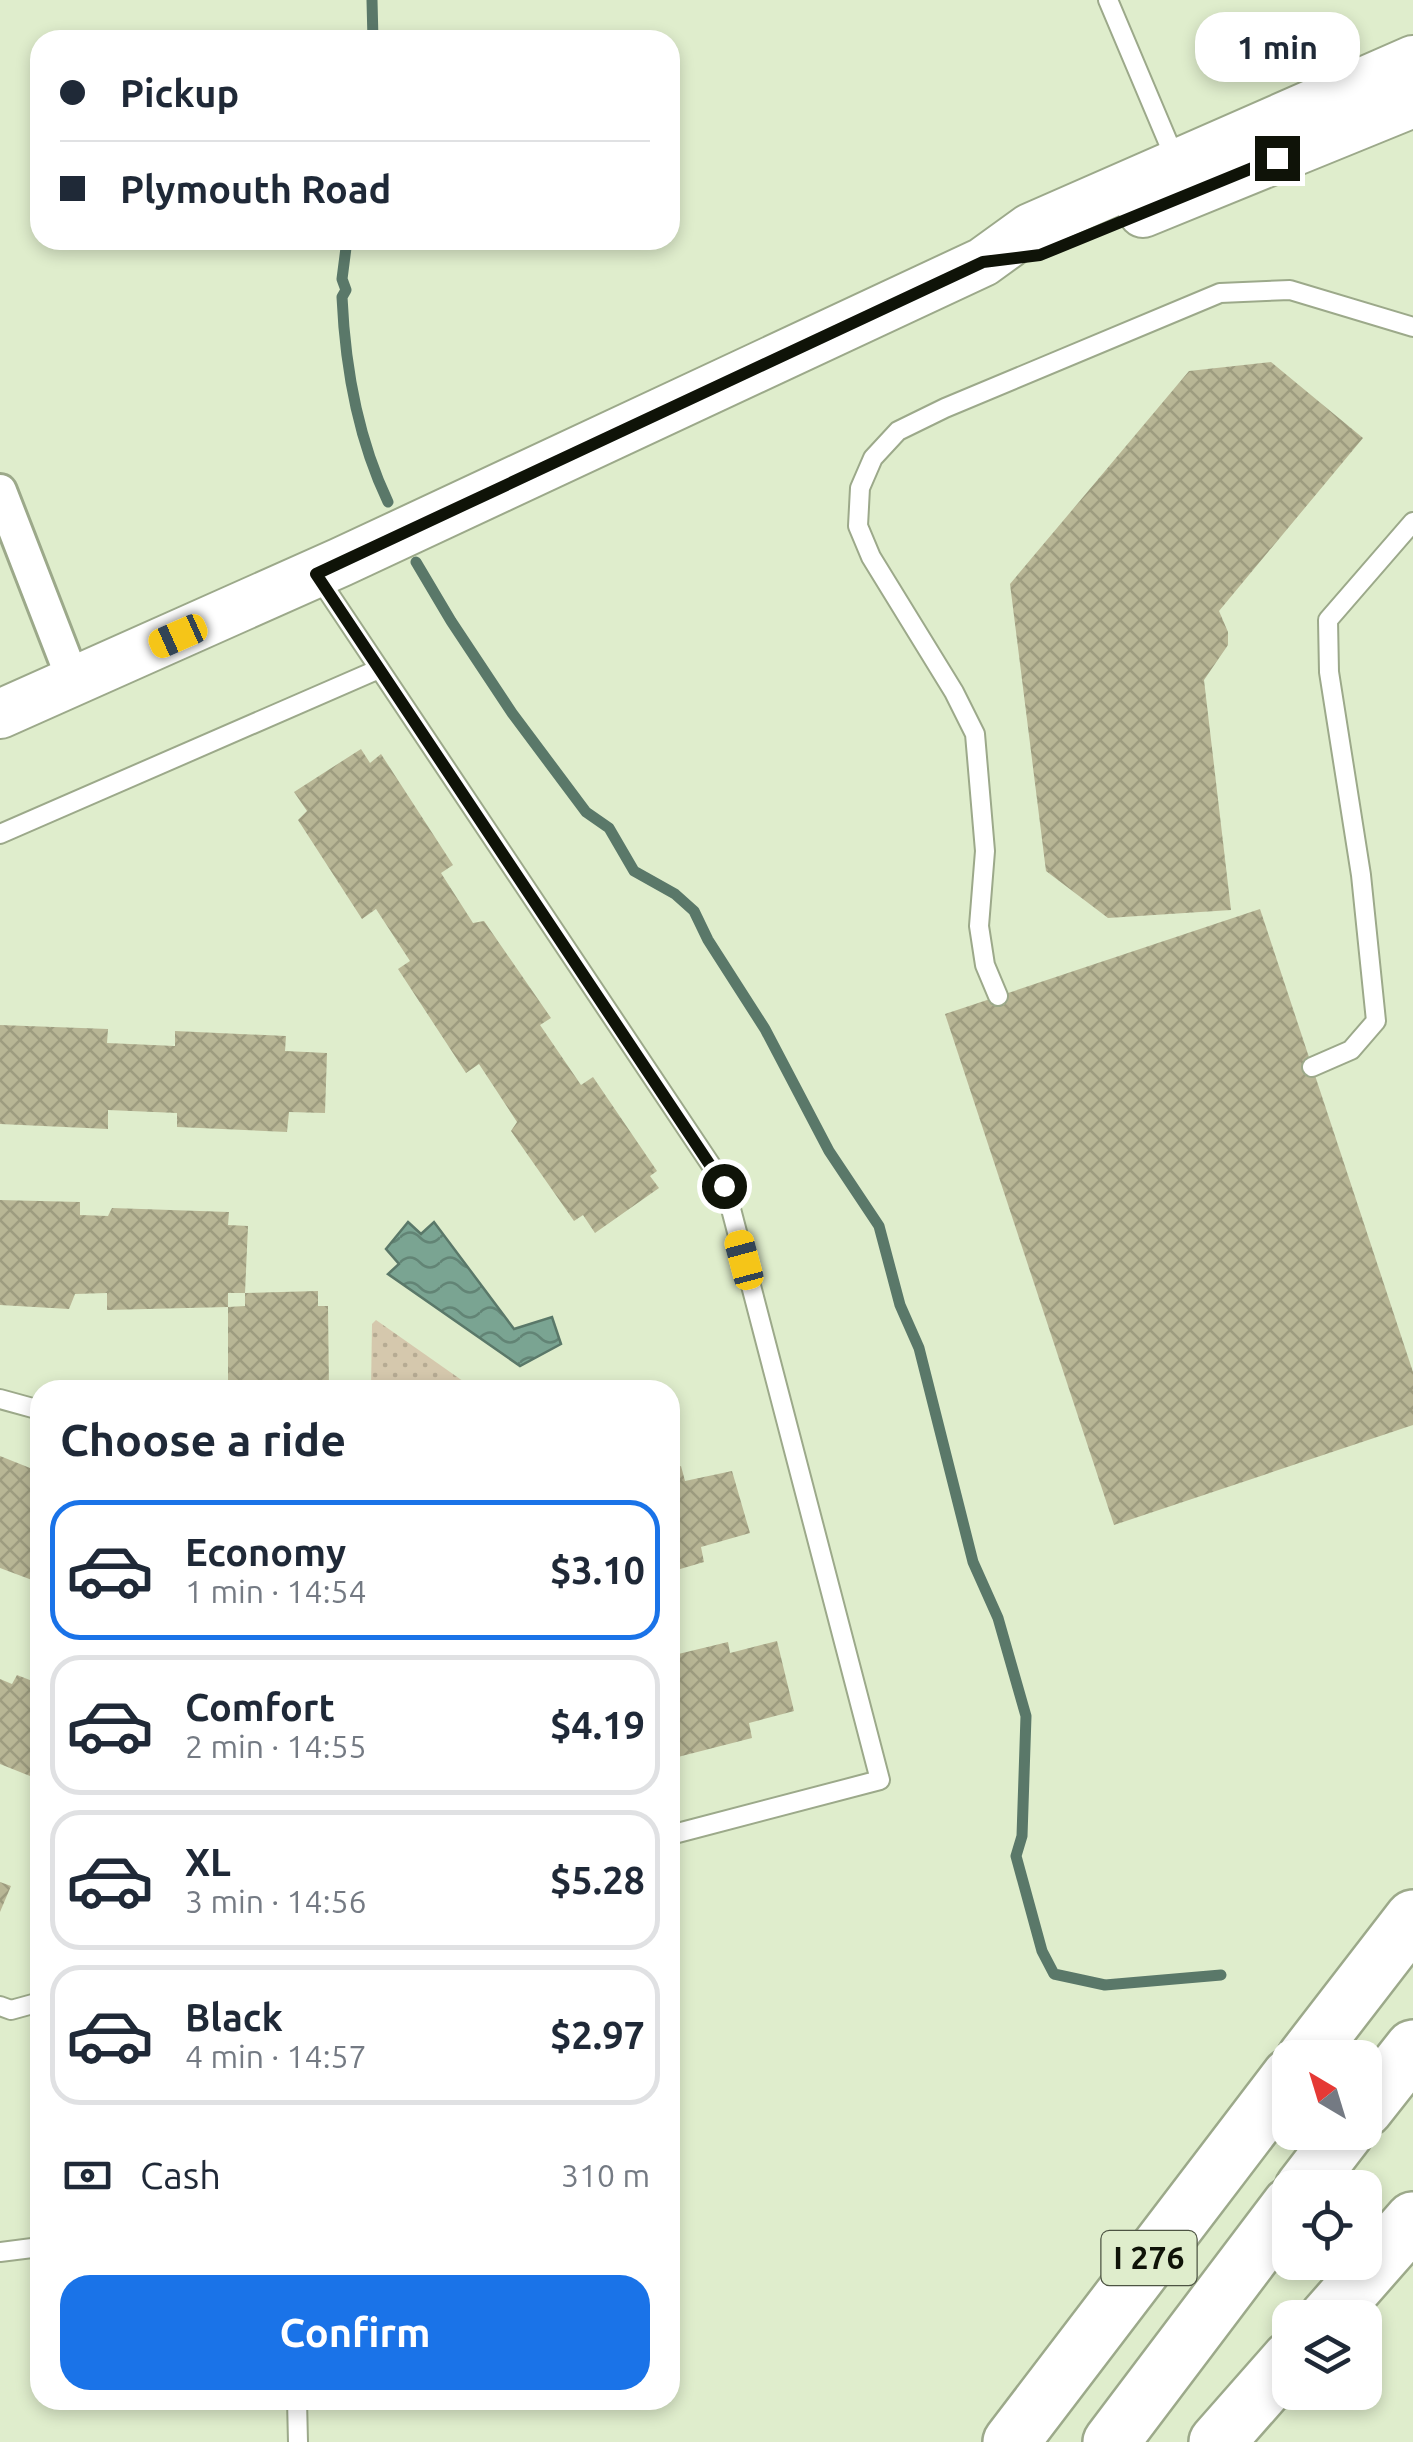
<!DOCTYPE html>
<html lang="en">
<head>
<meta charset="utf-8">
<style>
	body { margin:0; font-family:Ubuntu,sans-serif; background:#f2f2f3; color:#1f2937; height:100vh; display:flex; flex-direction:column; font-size:38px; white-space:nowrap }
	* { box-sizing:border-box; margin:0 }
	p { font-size:32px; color:#747a83 }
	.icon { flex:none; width:55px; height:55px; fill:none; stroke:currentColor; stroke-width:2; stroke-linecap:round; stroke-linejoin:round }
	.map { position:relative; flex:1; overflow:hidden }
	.sheet { position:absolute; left:30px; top:1380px; width:650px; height:1030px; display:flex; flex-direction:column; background:#fff; border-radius:30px; box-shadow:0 5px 15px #0003 }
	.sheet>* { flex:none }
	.hud { position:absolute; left:30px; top:30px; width:650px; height:220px; border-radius:30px; box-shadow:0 5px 15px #0003; display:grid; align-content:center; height:220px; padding:0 30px; background:#fff }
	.needle { width:65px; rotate:322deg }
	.fabs { position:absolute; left:1272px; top:2040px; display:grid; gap:20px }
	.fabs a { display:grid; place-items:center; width:110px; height:110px; border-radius:20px; background:#fff; box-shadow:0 5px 15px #0003; font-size:50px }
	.end { position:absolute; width:45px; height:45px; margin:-22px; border:12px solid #0f1308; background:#fff; box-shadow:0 0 0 5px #fff }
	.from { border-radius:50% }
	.bubble { position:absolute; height:70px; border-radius:30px; background:#fff; box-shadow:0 5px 15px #0003; font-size:32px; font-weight:600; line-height:70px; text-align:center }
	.car { position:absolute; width:30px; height:60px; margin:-30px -15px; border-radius:12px; box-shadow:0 0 8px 2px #0007; background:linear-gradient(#f5c518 24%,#345 0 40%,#f5c518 0 76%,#345 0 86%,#f5c518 0) }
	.hud b { display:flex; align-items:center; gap:35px; height:95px; font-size:38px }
	.hud b+b { border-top:2px solid #e0e1e3 }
	.hud i { width:25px; height:25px; background:#1f2937 }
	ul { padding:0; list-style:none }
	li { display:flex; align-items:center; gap:30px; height:140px; margin:0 20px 15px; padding:0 10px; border:5px solid #e0e1e3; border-radius:30px }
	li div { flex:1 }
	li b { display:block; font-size:38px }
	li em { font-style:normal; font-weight:600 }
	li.on { border-color:#1a73e8 }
	li>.icon { width:90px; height:90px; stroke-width:1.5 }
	h2 { padding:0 30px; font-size:45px; line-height:120px }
	.pay { display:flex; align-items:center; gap:25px; height:110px; padding:0 30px; font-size:38px }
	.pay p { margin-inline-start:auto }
	.cta { display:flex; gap:20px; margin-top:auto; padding:20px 30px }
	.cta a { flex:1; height:115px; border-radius:30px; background:#1a73e8; color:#fff; font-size:40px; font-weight:600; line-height:115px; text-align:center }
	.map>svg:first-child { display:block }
	.park { fill:url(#park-dots) }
	.water { fill:url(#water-waves); stroke:#5a7869; stroke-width:2.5 }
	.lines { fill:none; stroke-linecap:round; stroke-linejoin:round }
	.stream { stroke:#5a7869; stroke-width:11 }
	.building { fill:url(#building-cross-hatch) }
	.service-casing { stroke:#9ca98a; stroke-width:22 }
	.minor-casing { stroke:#9ca98a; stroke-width:38 }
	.secondary-casing { stroke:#9ca98a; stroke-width:52 }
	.motorway-casing { stroke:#9ca98a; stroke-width:60 }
	.service { stroke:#fff; stroke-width:18 }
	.minor { stroke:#fff; stroke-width:32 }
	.secondary { stroke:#fff; stroke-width:48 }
	.motorway { stroke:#fff; stroke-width:55 }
	.route { stroke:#0f1308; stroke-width:12 }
	.labels { text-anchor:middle; stroke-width:8; stroke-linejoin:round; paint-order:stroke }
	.shield { fill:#dfedcc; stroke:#4d5443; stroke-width:2.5 }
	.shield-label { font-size:32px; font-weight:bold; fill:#0f1308 }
</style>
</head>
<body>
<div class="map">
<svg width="1413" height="2442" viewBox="0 0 1413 2442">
	<defs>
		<pattern id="park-dots" width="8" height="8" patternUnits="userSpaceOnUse" patternTransform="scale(2.5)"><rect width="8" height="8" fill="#d5c8ad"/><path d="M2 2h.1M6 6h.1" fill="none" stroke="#b6ab93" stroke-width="1.8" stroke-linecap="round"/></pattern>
		<pattern id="water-waves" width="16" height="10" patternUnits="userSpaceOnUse" patternTransform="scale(2.5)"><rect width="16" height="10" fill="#7aa492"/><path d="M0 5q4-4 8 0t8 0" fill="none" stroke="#628475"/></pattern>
		<pattern id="building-cross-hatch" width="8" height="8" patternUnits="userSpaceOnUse" patternTransform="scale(2.5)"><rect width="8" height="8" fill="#b8b695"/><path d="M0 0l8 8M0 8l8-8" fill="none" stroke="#9d9c7f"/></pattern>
	</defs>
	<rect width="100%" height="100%" fill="#dfedcc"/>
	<polygon class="park" points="376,1320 470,1386 466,1390 371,1390 372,1324"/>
	<polygon class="water" points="408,1222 421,1234 434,1222 514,1329 552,1317 561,1344 520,1366 388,1274 399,1264 386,1249"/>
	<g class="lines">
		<g class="stream">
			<polyline points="372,0 373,40"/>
			<path d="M347 240 342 279 346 290 342 297C345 365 358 439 388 502"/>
			<polyline points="416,562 451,621 512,713 586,812 609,828 634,871 675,894 694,911 708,940 765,1029 829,1151 879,1226 900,1305 919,1348 973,1562 998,1618 1026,1716 1022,1836 1016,1856 1042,1951 1054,1974 1105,1985 1221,1975"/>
		</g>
	</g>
	<g class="building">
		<polygon points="1271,362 1363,438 1219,611 1228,632 1228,645 1204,680 1231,910 1108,918 1046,871 1010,584 1189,371"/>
		<polygon points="361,749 370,763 381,754 453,865 441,873 473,923 484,921 551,1018 540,1025 581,1085 593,1077 657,1171 650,1176 659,1188 595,1233 583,1215 574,1221 511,1131 517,1122 479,1064 466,1073 398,969 410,961 376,909 362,919 298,820 307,811 294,792"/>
		<polygon points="1260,909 1413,1372 1413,1425 1114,1525 945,1014"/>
		<polygon points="0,1025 108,1029 107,1043 175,1046 175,1031 286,1036 285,1051 327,1053 325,1113 289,1112 287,1132 177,1127 177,1113 108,1110 108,1129 0,1124"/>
		<polygon points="0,1200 80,1202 80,1215 108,1216 112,1208 229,1212 228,1225 248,1226 245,1293 228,1293 228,1307 107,1310 107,1293 75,1294 69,1309 0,1305"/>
		<polygon points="318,1291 318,1306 328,1306 329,1390 228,1390 228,1307 245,1306 245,1293"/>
		<polygon points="0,1456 40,1472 40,1583 0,1568"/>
		<polygon points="681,1466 685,1481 732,1471 750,1533 701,1547 704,1562 670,1572 670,1469"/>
		<polygon points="777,1641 794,1711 749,1723 752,1738 670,1759 670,1656 728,1642 730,1653"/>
		<polygon points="17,1675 40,1684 40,1780 0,1764 0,1679 12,1684"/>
		<polygon points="0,1882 11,1886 0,1912"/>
	</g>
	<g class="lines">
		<defs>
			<g id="service">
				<polyline points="1108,0 1176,161"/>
				<polyline points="316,574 725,1186 880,1780 670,1835"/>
				<polyline points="0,834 379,669"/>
				<polyline points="998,996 985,965 979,926 985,851 975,734 954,692 871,557 858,526 860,488 873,458 898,431 945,408 1220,293 1290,290 1413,327"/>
				<polyline points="1312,1067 1351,1050 1376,1021 1361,875 1329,672 1328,620 1413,522"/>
				<polyline points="0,1399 40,1410"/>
				<polyline points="0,2006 11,2010 40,2002"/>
				<polyline points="0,2252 40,2247"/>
				<polyline points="297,2400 298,2442"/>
			</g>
			<polyline id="minor" points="0,491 74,682"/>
			<g id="secondary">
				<polyline points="1143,213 1413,103"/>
				<polyline points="0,714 341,562 983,262 1030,228 1413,60"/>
			</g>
			<g id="motorway">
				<polyline points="1305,2058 1413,1918"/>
				<polyline points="1365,2109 1413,2048"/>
				<polyline points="1303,2188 1346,2132"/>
				<polyline points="1327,2318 1413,2220"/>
				<polyline points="1011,2442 1290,2076"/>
				<polyline points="1111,2442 1290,2205"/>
				<polyline points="1217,2442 1290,2359"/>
			</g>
		</defs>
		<use href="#service" class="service-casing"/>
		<use href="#minor" class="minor-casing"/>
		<use href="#secondary" class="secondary-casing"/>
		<use href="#motorway" class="motorway-casing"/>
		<use href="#service" class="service"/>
		<use href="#minor" class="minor"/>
		<use href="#secondary" class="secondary"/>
		<use href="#motorway" class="motorway"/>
	</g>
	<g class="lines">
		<polyline class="route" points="724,1186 316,574 983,262 1040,255 1277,158"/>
	</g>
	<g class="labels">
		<rect class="shield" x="1101.5" y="2231" width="95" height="54" rx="8"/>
		<g class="shield-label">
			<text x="1149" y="2269">I 276</text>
		</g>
	</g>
</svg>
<div class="fabs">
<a><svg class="needle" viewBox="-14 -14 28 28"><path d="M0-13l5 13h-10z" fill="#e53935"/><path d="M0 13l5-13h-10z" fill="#747a83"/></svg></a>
<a><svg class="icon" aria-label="locate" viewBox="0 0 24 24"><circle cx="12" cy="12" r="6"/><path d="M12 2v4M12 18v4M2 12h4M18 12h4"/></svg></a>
<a><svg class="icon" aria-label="layers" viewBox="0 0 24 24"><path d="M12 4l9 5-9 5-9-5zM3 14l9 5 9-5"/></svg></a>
</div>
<i class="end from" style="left:724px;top:1186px"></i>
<i class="end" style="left:1277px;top:158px"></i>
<div class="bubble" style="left:1195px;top:12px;width:165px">1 min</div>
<i class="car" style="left:178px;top:636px;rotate:246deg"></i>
<i class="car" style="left:744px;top:1260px;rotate:345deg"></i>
<div class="hud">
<b><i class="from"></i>Pickup</b>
<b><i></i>Plymouth Road</b>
</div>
<section class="sheet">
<h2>Choose a ride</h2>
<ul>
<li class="on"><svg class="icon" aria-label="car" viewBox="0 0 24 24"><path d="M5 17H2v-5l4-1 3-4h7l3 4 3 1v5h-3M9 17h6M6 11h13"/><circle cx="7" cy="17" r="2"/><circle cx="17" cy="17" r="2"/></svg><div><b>Economy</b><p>1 min · 14:54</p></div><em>$3.10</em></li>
<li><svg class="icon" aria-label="car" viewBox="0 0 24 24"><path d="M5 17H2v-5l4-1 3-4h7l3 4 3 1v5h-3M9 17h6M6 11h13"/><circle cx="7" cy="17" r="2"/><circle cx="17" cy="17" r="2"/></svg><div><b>Comfort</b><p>2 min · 14:55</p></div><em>$4.19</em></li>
<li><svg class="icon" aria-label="car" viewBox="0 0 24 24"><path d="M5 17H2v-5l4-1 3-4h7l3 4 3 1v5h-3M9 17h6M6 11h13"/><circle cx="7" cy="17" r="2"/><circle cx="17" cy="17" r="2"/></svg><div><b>XL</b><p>3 min · 14:56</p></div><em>$5.28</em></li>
<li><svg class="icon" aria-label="car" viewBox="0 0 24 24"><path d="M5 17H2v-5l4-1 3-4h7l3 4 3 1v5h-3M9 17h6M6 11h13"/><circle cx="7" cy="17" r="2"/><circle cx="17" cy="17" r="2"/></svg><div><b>Black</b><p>4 min · 14:57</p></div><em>$2.97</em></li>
</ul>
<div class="pay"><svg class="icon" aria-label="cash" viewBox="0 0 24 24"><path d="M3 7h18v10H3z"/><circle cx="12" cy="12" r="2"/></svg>Cash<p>310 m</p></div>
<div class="cta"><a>Confirm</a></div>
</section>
</div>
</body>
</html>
